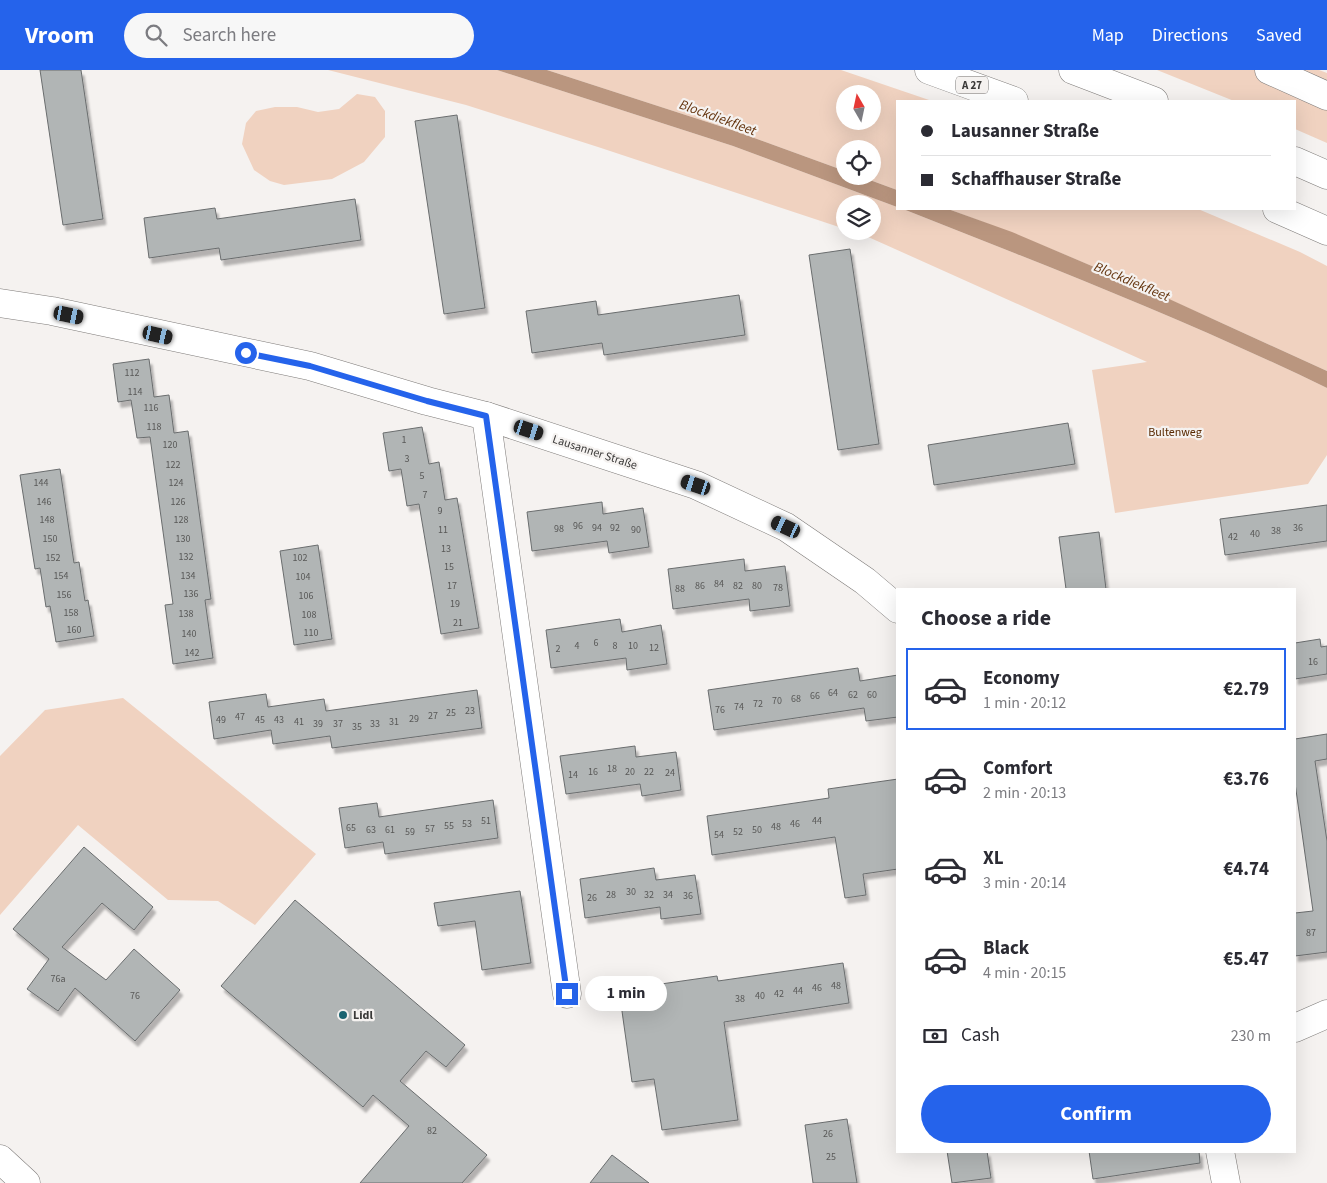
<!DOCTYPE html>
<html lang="en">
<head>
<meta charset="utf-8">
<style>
	body { margin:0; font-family:"Source Sans 3",sans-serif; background:#f7f7f7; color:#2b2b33; height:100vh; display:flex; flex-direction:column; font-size:19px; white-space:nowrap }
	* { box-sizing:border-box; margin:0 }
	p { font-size:16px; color:#7c7c81 }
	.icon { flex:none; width:28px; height:28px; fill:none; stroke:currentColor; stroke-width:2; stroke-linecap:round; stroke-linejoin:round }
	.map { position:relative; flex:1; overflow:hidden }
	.side { position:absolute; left:896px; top:518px; width:400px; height:565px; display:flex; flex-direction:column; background:#fff; border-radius:0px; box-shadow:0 5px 20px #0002 }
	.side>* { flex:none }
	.guide { position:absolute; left:896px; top:30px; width:400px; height:110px; border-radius:0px; box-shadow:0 5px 20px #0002; display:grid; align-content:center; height:110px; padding:0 25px; background:#fff }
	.needle { width:32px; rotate:351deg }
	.tools { position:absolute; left:836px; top:15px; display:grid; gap:10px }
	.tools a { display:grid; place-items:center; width:45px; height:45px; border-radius:50%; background:#fff; box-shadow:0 5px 20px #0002; font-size:25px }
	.end { position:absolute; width:22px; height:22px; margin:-11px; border:6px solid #2563eb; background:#fff; box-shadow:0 0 0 2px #fff }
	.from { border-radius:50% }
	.bubble { position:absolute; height:35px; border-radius:18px; background:#fff; box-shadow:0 5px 20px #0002; font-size:16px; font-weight:700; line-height:35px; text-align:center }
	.car { position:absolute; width:15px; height:30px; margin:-15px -8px; border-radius:6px; box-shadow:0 0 4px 1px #0007; background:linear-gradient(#222 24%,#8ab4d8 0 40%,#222 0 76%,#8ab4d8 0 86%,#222 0) }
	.guide b { display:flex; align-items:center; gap:18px; height:48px; font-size:19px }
	.guide b+b { border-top:1px solid #e1e1e2 }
	.guide i { width:12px; height:12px; background:#2b2b33 }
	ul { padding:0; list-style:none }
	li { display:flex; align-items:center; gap:15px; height:82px; margin:0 10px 8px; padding:0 15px; border:2px solid transparent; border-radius:0px }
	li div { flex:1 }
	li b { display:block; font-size:19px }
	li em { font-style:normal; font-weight:700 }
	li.selected { border-color:#2563eb }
	li>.icon { width:45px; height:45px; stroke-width:1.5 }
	h2 { padding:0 25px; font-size:22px; line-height:60px }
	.pay { display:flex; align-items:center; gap:12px; height:55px; padding:0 25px; font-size:19px }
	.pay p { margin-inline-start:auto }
	.cta { display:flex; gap:10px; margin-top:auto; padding:10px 25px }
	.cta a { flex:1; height:58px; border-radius:30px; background:#2563eb; color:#fff; font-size:20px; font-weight:700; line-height:58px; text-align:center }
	header { display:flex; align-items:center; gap:30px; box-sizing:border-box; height:70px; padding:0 25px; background:#2563eb; color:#fff }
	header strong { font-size:24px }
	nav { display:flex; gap:28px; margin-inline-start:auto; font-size:18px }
	.search { width:350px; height:45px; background:#f7f7f7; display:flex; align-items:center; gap:12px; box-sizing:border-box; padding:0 18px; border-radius:28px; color:#7c7c81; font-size:19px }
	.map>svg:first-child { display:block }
	.green { fill:#f0d2c0; fill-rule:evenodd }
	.water { fill:#ba967f }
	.building { fill:#b1b5b5; stroke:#6a6d6e; filter:url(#shadow) }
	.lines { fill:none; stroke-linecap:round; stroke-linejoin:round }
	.minor-casing { stroke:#7e7b79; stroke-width:29 }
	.tertiary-casing { stroke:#7e7b79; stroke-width:29 }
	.motorway-casing { stroke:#7e7b79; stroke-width:29 }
	.minor { stroke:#fff; stroke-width:28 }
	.tertiary { stroke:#fff; stroke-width:28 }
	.motorway { stroke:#fff; stroke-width:28 }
	.route { stroke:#2563eb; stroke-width:6 }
	.poi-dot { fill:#1a6471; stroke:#f5f2f0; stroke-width:2 }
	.labels { text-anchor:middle; stroke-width:4.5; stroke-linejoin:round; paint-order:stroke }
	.number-label { font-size:10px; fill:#585857 }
	.shield { fill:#f5f2f0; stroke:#72706f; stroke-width:1 }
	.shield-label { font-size:11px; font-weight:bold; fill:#3a3938 }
	.park-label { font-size:12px; fill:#582901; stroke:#f5f2f0 }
	.street-label { font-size:12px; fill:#3a3938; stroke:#f5f2f0 }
	.poi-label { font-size:12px; font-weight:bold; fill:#3a3938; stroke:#f5f2f0; text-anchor:start }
	.water-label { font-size:14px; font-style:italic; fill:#65350f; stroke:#f5f2f0 }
</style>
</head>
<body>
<header>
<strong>Vroom</strong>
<div class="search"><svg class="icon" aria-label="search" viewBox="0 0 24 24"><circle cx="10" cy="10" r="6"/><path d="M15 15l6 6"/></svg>Search here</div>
<nav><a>Map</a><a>Directions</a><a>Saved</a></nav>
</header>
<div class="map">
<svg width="1327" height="1113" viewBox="0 0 1327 1113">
	<defs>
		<filter id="shadow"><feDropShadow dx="3" dy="5.5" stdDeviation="1" flood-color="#0004"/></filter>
	</defs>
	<rect width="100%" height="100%" fill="#f5f2f0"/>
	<g class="green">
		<path d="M328 0H497L733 76 897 137 898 139H903C1045 195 1189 251 1327 318V385L1308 414 1115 443 1092 300 1147 292 866 166 851 161H872V134H845V159L598 77 466 35Z"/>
		<path d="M547 0H841L932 31H898L897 120 859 106H872V79H845V101L735 61ZM845 24H872V51H845Z"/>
		<polygon points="1157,0 1319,0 1327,3 1327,73 1295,59 1295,31 1234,31"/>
		<polygon points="357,24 375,27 385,41 385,67 364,92 332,109 284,115 270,111 254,100 242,74 246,53 256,41 275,37 297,37 318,42 339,39"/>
		<path d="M948 139H1198L1300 182 1327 196V301C1202 244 1077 186 948 139Z"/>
		<polygon points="123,628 316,784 255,855 218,831 168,830 78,755 0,845 0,686 45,640"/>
	</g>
	<g class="water">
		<polygon points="497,0 547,0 735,61 845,101 845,106 859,106 897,120 897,137 733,76"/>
		<path d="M903 139H948L1012 162 1167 228 1327 301V318C1189 251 1045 195 903 139Z"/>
	</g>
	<g class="building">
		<polygon points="40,0 81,0 103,149 63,155"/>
		<polygon points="457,45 485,238 444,244 415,51"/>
		<polygon points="355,129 361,170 221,190 219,178 149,188 144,148 215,138 217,149"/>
		<polygon points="850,179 879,374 838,380 809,185"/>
		<polygon points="739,225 745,265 604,285 602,273 532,283 526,241 596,231 598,245"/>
		<polygon points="149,289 154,327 169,325 174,363 188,361 211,529 205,530 213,588 173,594 165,535 173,534 150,367 137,368 131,330 118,332 113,294"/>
		<polygon points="1068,353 1075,394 934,415 928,375"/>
		<polygon points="422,357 429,394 439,392 445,430 457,428 479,558 441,564 419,434 407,436 401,399 389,401 383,363"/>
		<polygon points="60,399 74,493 79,492 85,531 88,530 94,566 56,572 50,536 46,537 40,498 35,499 20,405"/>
		<polygon points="602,432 603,444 643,438 649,477 609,483 607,471 532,481 527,442"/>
		<polygon points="1327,435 1327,471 1225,485 1220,449"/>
		<polygon points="1099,462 1106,519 1066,519 1059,467"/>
		<polygon points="318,475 332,569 294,575 280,481"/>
		<polygon points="744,489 745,501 785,496 790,536 750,541 749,529 673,539 668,499"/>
		<polygon points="620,549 622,562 661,555 667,594 627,600 626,588 551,598 546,560"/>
		<polygon points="1320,569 1321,577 1327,576 1327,604 1295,609 1295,573"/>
		<polygon points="858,598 860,611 898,605 898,647 866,651 864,638 714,660 708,620"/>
		<polygon points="477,620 482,658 332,678 330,666 273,674 271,660 214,669 209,632 266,624 268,637 324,629 326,641"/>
		<polygon points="1327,664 1327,689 1315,691 1327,771 1327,882 1295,886 1295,843 1313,841 1295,713 1295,669"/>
		<polygon points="635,676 636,687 676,682 681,720 642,726 640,714 566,724 560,686"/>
		<polygon points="898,709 898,799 863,804 866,825 845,828 835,767 712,785 707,746 829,728 828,719"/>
		<polygon points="493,730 498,768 385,784 383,772 345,778 339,738 377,733 379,747"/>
		<polygon points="84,777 153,837 134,860 102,833 62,877 106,910 134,879 180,920 135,971 75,918 58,941 27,919 49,889 13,859"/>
		<polygon points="654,798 656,810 695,805 701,844 661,849 660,837 585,848 580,809"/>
		<polygon points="520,821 531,893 482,900 475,851 438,856 434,833"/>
		<polygon points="295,830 465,975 446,997 426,981 400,1011 487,1085 462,1113 360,1113 409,1056 373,1025 363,1037 221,916"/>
		<polygon points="843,893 849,933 724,952 738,1050 662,1060 654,1009 632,1012 619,920 717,906 718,911"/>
		<polygon points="847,1049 857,1113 813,1113 805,1055"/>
		<polygon points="947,1081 987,1081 991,1108 952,1113"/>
		<polygon points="1089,1081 1199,1081 1200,1093 1093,1109"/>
		<polygon points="612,1085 649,1113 590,1113"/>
	</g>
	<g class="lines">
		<defs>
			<g id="minor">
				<polyline points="1269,0 1327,26"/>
				<polyline points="0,233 52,241 310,296 427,331 486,346 696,415 786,457 865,511 898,539"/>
				<polyline points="486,346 567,924"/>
				<polyline points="1295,958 1327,944"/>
				<polyline points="1220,1081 1226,1113"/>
			</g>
			<polyline id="tertiary" points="0,1089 26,1113"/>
			<g id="motorway">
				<polyline points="929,0 1014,31"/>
				<polyline points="1073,0 1154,31"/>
				<polyline points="1295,91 1327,105"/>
				<polyline points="1277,139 1327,161"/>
			</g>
		</defs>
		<use href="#minor" class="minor-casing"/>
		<use href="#tertiary" class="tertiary-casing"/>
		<use href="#motorway" class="motorway-casing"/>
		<use href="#minor" class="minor"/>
		<use href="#tertiary" class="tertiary"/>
		<use href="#motorway" class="motorway"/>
	</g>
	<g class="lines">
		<polyline class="route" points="246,283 310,296 427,331 486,346 567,924"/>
	</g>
	<circle class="poi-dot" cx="343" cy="945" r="5"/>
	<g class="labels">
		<g class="number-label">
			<text x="132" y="306">112</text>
			<text x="135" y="325">114</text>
			<text x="151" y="341">116</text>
			<text x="154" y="360">118</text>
			<text x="404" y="373">1</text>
			<text x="170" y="378">120</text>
			<text x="407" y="392">3</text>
			<text x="173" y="398">122</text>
			<text x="422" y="409">5</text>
			<text x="41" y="416">144</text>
			<text x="176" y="416">124</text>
			<text x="425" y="428">7</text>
			<text x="44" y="435">146</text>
			<text x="178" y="435">126</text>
			<text x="440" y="444">9</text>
			<text x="47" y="453">148</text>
			<text x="181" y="453">128</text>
			<text x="578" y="459">96</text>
			<text x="597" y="461">94</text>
			<text x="615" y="461">92</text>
			<text x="1298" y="461">36</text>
			<text x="559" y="462">98</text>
			<text x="443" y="463">11</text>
			<text x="636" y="463">90</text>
			<text x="1276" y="464">38</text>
			<text x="1255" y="467">40</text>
			<text x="1233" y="470">42</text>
			<text x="50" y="472">150</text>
			<text x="183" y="472">130</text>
			<text x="446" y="482">13</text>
			<text x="186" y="490">132</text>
			<text x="53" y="491">152</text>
			<text x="300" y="491">102</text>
			<text x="449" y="500">15</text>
			<text x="61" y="509">154</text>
			<text x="188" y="509">134</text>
			<text x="303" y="510">104</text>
			<text x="719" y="517">84</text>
			<text x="452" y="519">17</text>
			<text x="700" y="519">86</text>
			<text x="738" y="519">82</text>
			<text x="757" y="519">80</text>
			<text x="778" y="521">78</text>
			<text x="680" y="522">88</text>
			<text x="191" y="527">136</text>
			<text x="64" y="528">156</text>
			<text x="306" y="529">106</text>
			<text x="455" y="537">19</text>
			<text x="71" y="546">158</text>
			<text x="186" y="547">138</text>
			<text x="309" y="548">108</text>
			<text x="458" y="556">21</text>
			<text x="74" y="563">160</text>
			<text x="311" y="566">110</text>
			<text x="189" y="567">140</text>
			<text x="596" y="576">6</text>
			<text x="577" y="579">4</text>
			<text x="615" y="579">8</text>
			<text x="633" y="579">10</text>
			<text x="654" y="581">12</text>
			<text x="558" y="582">2</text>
			<text x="192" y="586">142</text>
			<text x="1313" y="595">16</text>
			<text x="833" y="626">64</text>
			<text x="853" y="628">62</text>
			<text x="872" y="628">60</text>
			<text x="815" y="629">66</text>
			<text x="796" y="632">68</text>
			<text x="777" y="634">70</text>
			<text x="758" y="637">72</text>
			<text x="739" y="640">74</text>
			<text x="720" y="643">76</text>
			<text x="470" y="644">23</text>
			<text x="451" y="646">25</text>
			<text x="433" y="649">27</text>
			<text x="240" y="650">47</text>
			<text x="414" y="652">29</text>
			<text x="221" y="653">49</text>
			<text x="260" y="653">45</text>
			<text x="279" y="653">43</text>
			<text x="299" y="655">41</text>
			<text x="394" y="655">31</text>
			<text x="318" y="657">39</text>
			<text x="338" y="657">37</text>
			<text x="375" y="657">33</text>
			<text x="357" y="660">35</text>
			<text x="612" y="702">18</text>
			<text x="593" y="705">16</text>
			<text x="630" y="705">20</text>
			<text x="649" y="705">22</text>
			<text x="670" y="706">24</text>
			<text x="573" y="708">14</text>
			<text x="486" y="754">51</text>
			<text x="817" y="754">44</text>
			<text x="467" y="757">53</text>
			<text x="795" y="757">46</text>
			<text x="449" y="759">55</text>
			<text x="776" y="760">48</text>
			<text x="351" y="761">65</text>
			<text x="430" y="762">57</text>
			<text x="371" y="763">63</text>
			<text x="390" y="763">61</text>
			<text x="757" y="763">50</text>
			<text x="410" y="765">59</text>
			<text x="738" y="765">52</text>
			<text x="719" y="768">54</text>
			<text x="631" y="825">30</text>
			<text x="611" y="828">28</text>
			<text x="649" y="828">32</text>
			<text x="668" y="828">34</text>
			<text x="688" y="829">36</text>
			<text x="592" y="831">26</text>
			<text x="1311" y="866">87</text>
			<text x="58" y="912">76a</text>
			<text x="836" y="919">48</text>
			<text x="817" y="921">46</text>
			<text x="798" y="924">44</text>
			<text x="779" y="927">42</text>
			<text x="135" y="929">76</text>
			<text x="760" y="929">40</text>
			<text x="740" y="932">38</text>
			<text x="432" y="1064">82</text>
			<text x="828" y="1067">26</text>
			<text x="831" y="1090">25</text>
		</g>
		<rect class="shield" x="956" y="6.5" width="32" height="17" rx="4"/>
		<g class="shield-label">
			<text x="972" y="19">A 27</text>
		</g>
		<g class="park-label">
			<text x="1175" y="366">Bultenweg</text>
		</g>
		<g class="street-label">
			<text transform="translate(595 382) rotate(18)" y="4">Lausanner Straße</text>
		</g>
		<g class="poi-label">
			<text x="353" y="949">Lidl</text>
		</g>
		<g class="water-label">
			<text transform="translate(718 47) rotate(20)" y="5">Blockdiekfleet</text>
			<text transform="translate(1132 211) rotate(23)" y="5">Blockdiekfleet</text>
		</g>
	</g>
</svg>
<div class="tools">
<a><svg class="needle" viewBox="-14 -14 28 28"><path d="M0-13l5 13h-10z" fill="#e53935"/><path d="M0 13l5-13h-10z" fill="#7c7c81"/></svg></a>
<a><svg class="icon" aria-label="locate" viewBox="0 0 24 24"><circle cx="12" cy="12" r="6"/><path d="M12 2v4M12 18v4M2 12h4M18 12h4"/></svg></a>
<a><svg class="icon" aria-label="layers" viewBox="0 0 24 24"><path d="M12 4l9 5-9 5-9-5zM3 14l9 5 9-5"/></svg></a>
</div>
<i class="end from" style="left:246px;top:283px"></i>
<i class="end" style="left:567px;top:924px"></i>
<div class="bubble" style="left:585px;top:906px;width:82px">1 min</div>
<i class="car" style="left:69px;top:245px;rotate:102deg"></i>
<i class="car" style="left:158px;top:265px;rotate:103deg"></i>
<i class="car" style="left:529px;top:360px;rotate:108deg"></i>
<i class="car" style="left:696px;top:415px;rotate:288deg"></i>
<i class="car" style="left:786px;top:457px;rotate:295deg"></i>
<div class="guide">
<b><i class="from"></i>Lausanner Straße</b>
<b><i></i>Schaffhauser Straße</b>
</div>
<section class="side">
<h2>Choose a ride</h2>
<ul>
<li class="selected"><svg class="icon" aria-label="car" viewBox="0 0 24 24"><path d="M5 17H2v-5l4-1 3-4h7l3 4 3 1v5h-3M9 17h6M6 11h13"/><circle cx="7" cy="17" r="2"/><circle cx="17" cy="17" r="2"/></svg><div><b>Economy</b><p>1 min · 20:12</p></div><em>€2.79</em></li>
<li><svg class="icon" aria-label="car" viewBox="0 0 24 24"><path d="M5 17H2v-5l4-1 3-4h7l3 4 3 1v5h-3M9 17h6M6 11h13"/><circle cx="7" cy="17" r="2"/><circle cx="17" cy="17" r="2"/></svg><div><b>Comfort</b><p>2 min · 20:13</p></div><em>€3.76</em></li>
<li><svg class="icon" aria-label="car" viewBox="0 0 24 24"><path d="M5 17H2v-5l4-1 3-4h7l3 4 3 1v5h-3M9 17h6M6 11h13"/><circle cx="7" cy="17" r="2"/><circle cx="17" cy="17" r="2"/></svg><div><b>XL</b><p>3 min · 20:14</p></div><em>€4.74</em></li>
<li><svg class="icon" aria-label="car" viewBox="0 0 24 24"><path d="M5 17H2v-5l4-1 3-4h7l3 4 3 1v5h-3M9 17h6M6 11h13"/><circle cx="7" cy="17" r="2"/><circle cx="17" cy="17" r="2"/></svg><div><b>Black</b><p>4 min · 20:15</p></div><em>€5.47</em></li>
</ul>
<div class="pay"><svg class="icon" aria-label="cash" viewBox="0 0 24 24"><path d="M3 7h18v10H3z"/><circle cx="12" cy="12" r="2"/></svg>Cash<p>230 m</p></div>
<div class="cta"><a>Confirm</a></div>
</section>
</div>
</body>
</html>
